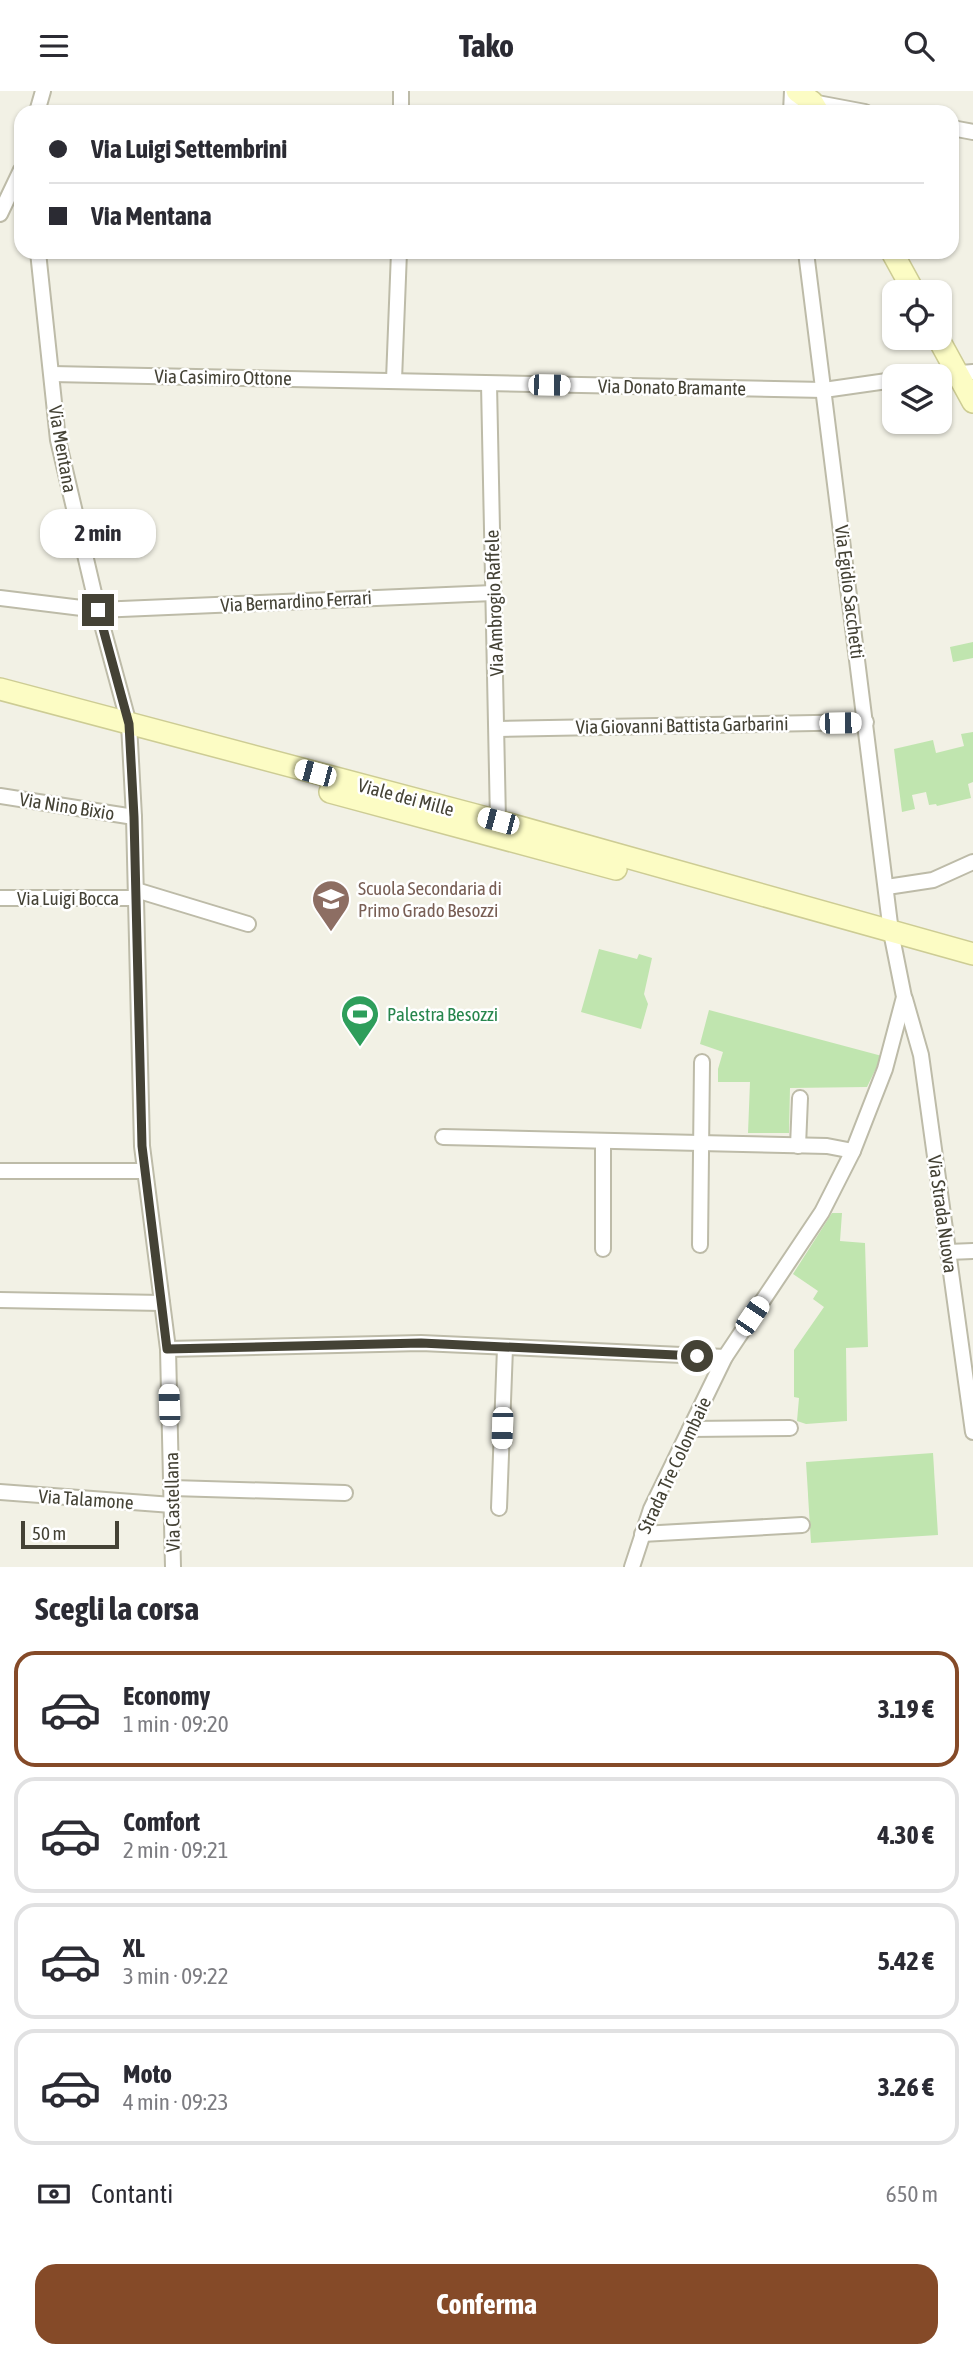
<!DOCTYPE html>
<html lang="it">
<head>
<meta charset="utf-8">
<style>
	body { margin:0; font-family:"Asap Condensed",sans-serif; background:#f2f2f3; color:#2b2b33; height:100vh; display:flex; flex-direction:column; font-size:26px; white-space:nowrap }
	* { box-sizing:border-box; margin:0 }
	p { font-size:23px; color:#7c7c81 }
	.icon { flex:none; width:38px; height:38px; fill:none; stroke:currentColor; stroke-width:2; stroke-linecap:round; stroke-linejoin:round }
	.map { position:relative; height:1476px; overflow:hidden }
	.details { display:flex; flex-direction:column; background:#fff; flex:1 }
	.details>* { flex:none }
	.hud { position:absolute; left:14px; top:14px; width:945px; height:154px; border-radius:21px; box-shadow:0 2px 5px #0004; display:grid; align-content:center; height:154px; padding:0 35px; background:#fff }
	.fabs { position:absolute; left:882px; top:189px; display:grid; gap:14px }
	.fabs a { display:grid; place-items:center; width:70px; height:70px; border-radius:14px; background:#fff; box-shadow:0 2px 5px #0004; font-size:35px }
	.scale { position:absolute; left:21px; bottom:18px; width:98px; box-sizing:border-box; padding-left:7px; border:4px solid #444235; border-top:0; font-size:19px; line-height:24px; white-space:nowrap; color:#444235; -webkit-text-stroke:5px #fff; paint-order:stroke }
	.end { position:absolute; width:32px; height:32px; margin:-16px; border:9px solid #444235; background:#fff; box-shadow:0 0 0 4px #fff }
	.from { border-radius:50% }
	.bubble { position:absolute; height:49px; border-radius:21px; background:#fff; box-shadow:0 2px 5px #0004; font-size:23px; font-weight:700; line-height:49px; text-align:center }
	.car { position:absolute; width:21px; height:42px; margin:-21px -10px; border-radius:9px; box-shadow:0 0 5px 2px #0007; background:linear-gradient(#fff 24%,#345 0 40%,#fff 0 76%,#345 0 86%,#fff 0) }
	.hud b { display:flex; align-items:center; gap:24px; height:66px; font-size:26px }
	.hud b+b { border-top:2px solid #e1e1e2 }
	.hud i { width:18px; height:18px; background:#2b2b33 }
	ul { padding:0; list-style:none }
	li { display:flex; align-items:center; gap:21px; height:116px; margin:0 14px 10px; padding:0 21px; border:4px solid #e1e1e2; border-radius:21px }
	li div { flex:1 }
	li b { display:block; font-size:26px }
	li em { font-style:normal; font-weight:700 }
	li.current { border-color:#854a28 }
	li>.icon { width:63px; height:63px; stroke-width:1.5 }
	h2 { padding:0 35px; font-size:32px; line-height:84px }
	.pay { display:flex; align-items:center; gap:18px; height:77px; padding:0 35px; font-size:26px }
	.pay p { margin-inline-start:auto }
	.action { display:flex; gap:14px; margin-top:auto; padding:14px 35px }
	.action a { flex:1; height:80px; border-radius:21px; background:#854a28; color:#fff; font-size:28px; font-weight:700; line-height:80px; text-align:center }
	header { display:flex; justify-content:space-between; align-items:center; height:91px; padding:0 35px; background:#fff; font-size:32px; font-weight:700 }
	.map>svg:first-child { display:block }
	.green { fill:#c0e5af }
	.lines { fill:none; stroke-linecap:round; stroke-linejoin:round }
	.minor-casing { stroke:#bdbba8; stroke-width:18 }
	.secondary-casing { stroke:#cdcc94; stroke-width:24 }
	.minor { stroke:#fff; stroke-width:14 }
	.secondary { stroke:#fcfcc4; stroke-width:21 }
	.route { stroke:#444235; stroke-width:9 }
	.labels { text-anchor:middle; stroke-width:5; stroke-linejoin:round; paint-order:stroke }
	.street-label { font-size:19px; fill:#444235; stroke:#fff }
	.education-label { font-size:19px; fill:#785e54; stroke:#fff; text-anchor:start }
	.leisure-label { font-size:19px; fill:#27864d; stroke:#fff; text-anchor:start }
</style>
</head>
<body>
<header><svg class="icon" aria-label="menu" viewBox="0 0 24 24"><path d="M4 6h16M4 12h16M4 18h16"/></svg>Tako<svg class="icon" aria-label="search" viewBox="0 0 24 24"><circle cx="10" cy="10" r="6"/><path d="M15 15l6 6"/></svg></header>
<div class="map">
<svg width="973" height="1476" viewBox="0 0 973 1476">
	<rect width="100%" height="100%" fill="#f2f1e5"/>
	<g class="green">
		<polygon points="973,551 973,567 953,571 950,556"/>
		<polygon points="973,641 973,691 968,693 971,707 937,715 936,713 929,714 926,701 912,704 915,718 902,721 894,658 933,649 936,662 964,655 961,643"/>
		<polygon points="599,858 637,868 639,863 652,867 644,903 648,913 641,938 581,921"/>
		<polygon points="709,919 882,965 867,996 790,997 789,1042 748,1042 750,991 718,991 718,978 723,961 700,953"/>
		<polygon points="832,1122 842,1122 840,1150 865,1152 868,1256 846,1257 847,1330 806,1333 797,1330 799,1307 794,1306 794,1259 824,1216 813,1208 818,1200 793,1183"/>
		<polygon points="933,1362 938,1444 811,1452 806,1371"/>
	</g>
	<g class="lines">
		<defs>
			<g id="minor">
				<polyline points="401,0 401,21"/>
				<polyline points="812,11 865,21"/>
				<polyline points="37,21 43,0"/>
				<polyline points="791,21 792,0"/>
				<polyline points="952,37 973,41"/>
				<polyline points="0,123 21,79"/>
				<polyline points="38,161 58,349 98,519 129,633 134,726 142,1055 168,1258 173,1476"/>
				<polyline points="52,283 824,299 894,289"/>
				<polyline points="924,285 973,281"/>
				<polyline points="394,289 399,161"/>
				<polyline points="489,293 498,730"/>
				<polyline points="0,507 98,519 493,502"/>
				<polyline points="498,638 866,631"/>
				<polyline points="0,705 134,726"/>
				<polyline points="887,796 933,789 973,771"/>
				<polyline points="136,799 248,833"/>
				<polyline points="0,807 136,807"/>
				<polyline points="905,908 921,964 973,1341"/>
				<polyline points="443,1046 827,1055 853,1060"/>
				<polyline points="798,1055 800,1007"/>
				<polyline points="0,1080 145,1080"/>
				<polyline points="700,1154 702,971"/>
				<polyline points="603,1158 603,1050"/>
				<polyline points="948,1161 973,1160"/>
				<polyline points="0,1209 162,1212"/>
				<polyline points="168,1258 421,1252 725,1266"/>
				<polyline points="690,1338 790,1337"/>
				<polyline points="172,1397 345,1402"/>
				<polyline points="0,1401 172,1414"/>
				<polyline points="499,1417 505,1257"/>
				<polyline points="642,1443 802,1434"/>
				<polyline points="632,1476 651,1418 725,1266 822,1121 853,1060 885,978 904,906 891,841 806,161"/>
			</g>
			<g id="secondary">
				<polyline points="797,0 812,11 818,21"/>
				<polyline points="892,161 914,201"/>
				<polyline points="938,247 973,311"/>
				<polyline points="0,598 498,730 973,863"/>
				<polyline points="330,701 616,778"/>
			</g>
		</defs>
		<use href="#minor" class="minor-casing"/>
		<use href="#secondary" class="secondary-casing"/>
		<use href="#minor" class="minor"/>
		<use href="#secondary" class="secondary"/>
	</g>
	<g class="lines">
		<polyline class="route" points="98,519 129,633 134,726 142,1055 167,1258 421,1252 697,1265"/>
	</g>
	<defs>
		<symbol id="school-pin" viewBox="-11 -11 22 30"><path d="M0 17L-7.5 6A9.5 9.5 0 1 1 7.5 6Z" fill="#8d6e63" stroke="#fff"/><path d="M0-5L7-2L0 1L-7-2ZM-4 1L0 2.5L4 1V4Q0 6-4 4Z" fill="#fff"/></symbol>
		<symbol id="stadium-pin" viewBox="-11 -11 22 30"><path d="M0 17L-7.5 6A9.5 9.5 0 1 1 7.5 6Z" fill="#2e9e5b" stroke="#fff"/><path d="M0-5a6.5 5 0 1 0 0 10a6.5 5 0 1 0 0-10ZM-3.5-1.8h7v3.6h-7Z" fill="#fff"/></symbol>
	</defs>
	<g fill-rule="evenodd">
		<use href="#school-pin" x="309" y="786" width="44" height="60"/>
		<use href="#stadium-pin" x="338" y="901" width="44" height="60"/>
	</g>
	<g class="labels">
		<g class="street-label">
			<text transform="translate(223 286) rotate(1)" y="7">Via Casimiro Ottone</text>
			<text transform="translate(672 296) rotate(1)" y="7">Via Donato Bramante</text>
			<text transform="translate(63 358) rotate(80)" y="7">Via Mentana</text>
			<text transform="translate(850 501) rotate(83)" y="7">Via Egidio Sacchetti</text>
			<text transform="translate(296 510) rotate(-3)" y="7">Via Bernardino Ferrari</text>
			<text transform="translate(494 512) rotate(-92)" y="7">Via Ambrogio Raffele</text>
			<text transform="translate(682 634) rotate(-1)" y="7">Via Giovanni Battista Garbarini</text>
			<text transform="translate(406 706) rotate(15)" y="7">Viale dei Mille</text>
			<text transform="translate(67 715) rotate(9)" y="7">Via Nino Bixio</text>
			<text x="68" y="814">Via Luigi Bocca</text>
			<text transform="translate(943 1123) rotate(82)" y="7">Via Strada Nuova</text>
			<text transform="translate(674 1374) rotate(-65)" y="7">Strada Tre Colombaie</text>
			<text transform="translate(86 1408) rotate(4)" y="7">Via Talamone</text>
			<text transform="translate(172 1411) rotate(-91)" y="7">Via Castellana</text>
		</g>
		<g class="education-label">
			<text x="358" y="804">Scuola Secondaria di<tspan x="358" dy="22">Primo Grado Besozzi</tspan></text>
		</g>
		<g class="leisure-label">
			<text x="387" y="930">Palestra Besozzi</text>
		</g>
	</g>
</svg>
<div class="fabs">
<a><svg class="icon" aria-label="locate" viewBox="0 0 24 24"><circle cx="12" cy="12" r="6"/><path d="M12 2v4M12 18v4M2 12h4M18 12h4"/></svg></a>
<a><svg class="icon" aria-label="layers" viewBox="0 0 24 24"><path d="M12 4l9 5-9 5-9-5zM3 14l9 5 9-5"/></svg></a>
</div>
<div class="scale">50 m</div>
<i class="end from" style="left:697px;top:1265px"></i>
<i class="end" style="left:98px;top:519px"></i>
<div class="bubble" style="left:40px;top:418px;width:116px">2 min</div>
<i class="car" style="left:549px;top:294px;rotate:91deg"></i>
<i class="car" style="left:840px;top:632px;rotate:89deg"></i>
<i class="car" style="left:315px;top:682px;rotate:285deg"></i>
<i class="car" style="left:498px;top:730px;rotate:285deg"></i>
<i class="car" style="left:752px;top:1225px;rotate:34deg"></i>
<i class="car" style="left:169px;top:1314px;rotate:358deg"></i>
<i class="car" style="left:502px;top:1337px;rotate:182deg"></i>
<div class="hud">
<b><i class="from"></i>Via Luigi Settembrini</b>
<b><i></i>Via Mentana</b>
</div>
</div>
<section class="details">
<h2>Scegli la corsa</h2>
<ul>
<li class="current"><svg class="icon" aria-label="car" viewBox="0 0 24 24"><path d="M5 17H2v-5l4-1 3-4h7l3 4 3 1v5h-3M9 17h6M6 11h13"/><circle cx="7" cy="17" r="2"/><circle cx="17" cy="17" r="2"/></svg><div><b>Economy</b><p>1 min · 09:20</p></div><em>3.19 €</em></li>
<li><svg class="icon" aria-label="car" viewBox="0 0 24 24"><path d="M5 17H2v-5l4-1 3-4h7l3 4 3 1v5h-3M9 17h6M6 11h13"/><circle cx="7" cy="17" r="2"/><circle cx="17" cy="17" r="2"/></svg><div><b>Comfort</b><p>2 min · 09:21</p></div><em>4.30 €</em></li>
<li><svg class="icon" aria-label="car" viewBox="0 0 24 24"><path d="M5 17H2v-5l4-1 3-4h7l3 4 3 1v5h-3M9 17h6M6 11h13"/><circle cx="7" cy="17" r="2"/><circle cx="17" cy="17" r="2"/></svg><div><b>XL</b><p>3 min · 09:22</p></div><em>5.42 €</em></li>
<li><svg class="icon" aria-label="car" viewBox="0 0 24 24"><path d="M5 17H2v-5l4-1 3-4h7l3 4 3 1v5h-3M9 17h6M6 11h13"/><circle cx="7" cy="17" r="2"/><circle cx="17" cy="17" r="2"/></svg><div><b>Moto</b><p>4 min · 09:23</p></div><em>3.26 €</em></li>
</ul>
<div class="pay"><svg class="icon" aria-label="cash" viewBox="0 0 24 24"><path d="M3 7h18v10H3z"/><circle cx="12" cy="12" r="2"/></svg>Contanti<p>650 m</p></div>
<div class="action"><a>Conferma</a></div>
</section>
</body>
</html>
